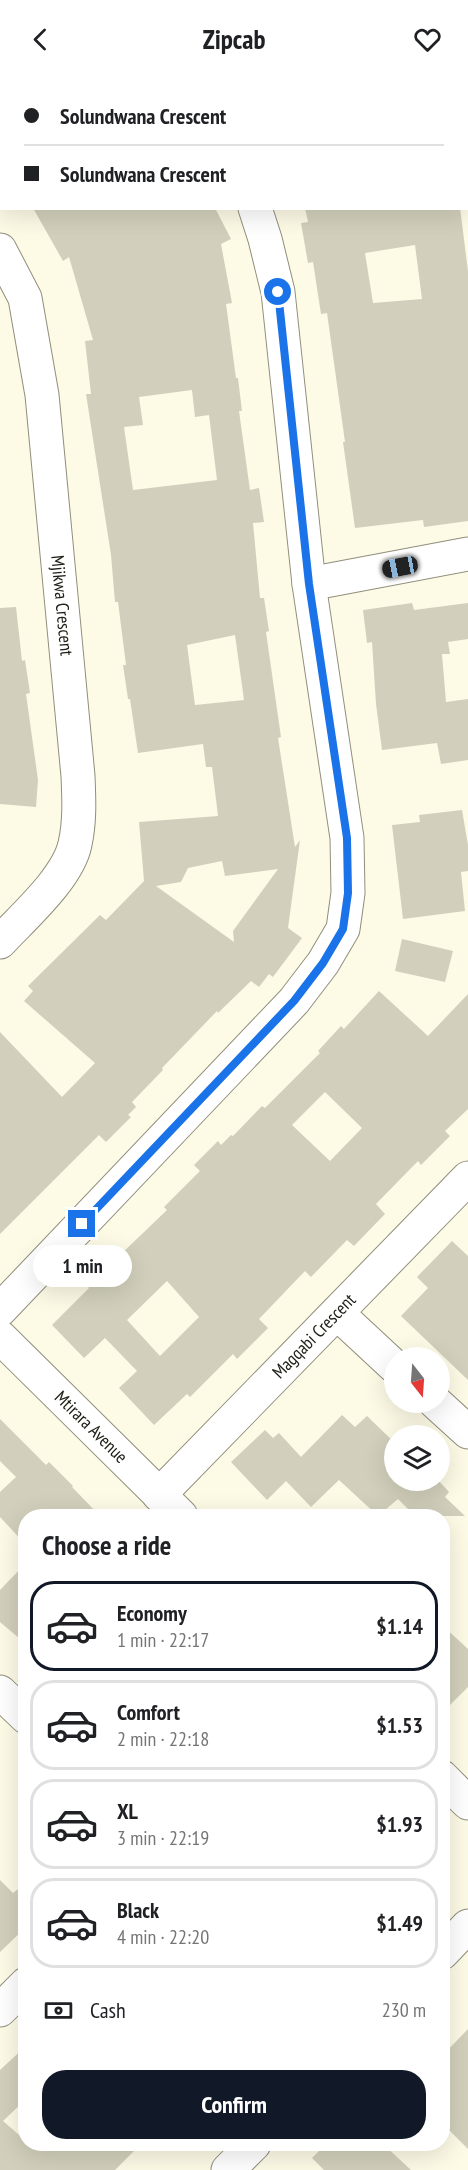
<!DOCTYPE html>
<html lang="en">
<head>
<meta charset="utf-8">
<style>
	body { margin:0; font-family:"PT Sans Narrow",sans-serif; background:#f2f2f2; color:#202124; height:100vh; display:flex; flex-direction:column; font-size:22px; white-space:nowrap }
	* { box-sizing:border-box; margin:0 }
	p { font-size:20px; color:#757577 }
	.icon { flex:none; width:33px; height:33px; fill:none; stroke:currentColor; stroke-width:2; stroke-linecap:round; stroke-linejoin:round }
	.map { position:relative; flex:1; overflow:hidden }
	.details { position:absolute; left:18px; top:1431px; width:432px; height:642px; display:flex; flex-direction:column; background:#fff; border-radius:24px; box-shadow:0 6px 24px #0002 }
	.details>* { flex:none }
	.guide { position:absolute; left:0px; top:0px; width:468px; height:132px; box-shadow:0 6px 24px #0002; display:grid; align-content:center; height:132px; padding:0 24px; background:#fff }
	.needle { width:39px; rotate:163deg }
	.tools { position:absolute; left:384px; top:1269px; display:grid; gap:12px }
	.tools a { display:grid; place-items:center; width:66px; height:66px; border-radius:50%; background:#fff; box-shadow:0 6px 24px #0002; font-size:30px }
	.end { position:absolute; width:27px; height:27px; margin:-14px; border:8px solid #1a73e8; background:#fff; box-shadow:0 0 0 3px #fff }
	.from { border-radius:50% }
	.bubble { position:absolute; height:42px; border-radius:21px; background:#fff; box-shadow:0 6px 24px #0002; font-size:20px; font-weight:600; line-height:42px; text-align:center }
	.car { position:absolute; width:18px; height:36px; margin:-18px -9px; border-radius:8px; box-shadow:0 0 4px 2px #0007; background:linear-gradient(#222 24%,#8ab4d8 0 40%,#222 0 76%,#8ab4d8 0 86%,#222 0) }
	.guide b { display:flex; align-items:center; gap:21px; height:57px; font-size:22px }
	.guide b+b { border-top:2px solid #e0e0e0 }
	.guide i { width:15px; height:15px; background:#202124 }
	ul { padding:0; list-style:none }
	li { display:flex; align-items:center; gap:18px; height:90px; margin:0 12px 9px; padding:0 12px; border:3px solid #e0e0e0; border-radius:24px }
	li div { flex:1 }
	li b { display:block; font-size:22px }
	li em { font-style:normal; font-weight:600 }
	li.selected { border-color:#111827 }
	li>.icon { width:54px; height:54px; stroke-width:1.5 }
	h2 { padding:0 24px; font-size:27px; line-height:72px }
	.pay { display:flex; align-items:center; gap:15px; height:66px; padding:0 24px; font-size:22px }
	.pay p { margin-inline-start:auto }
	.button { display:flex; gap:12px; margin-top:auto; padding:12px 24px }
	.button a { flex:1; height:69px; border-radius:24px; background:#111827; color:#fff; font-size:24px; font-weight:600; line-height:69px; text-align:center }
	header { display:flex; justify-content:space-between; align-items:center; height:78px; padding:0 24px; background:#fff; font-size:27px; font-weight:600 }
	.map>svg:first-child { display:block }
	.building { fill:#d2d0bc; fill-rule:evenodd }
	.lines { fill:none; stroke-linecap:round; stroke-linejoin:round }
	.minor-casing { stroke:#918e7c; stroke-width:35 }
	.minor { stroke:#fff; stroke-width:33 }
	.route { stroke:#1a73e8; stroke-width:8 }
	.labels { text-anchor:middle; stroke-width:5; stroke-linejoin:round; paint-order:stroke }
	.street-label { font-size:18px; fill:#202018; stroke:#fff }
</style>
</head>
<body>
<header><svg class="icon" aria-label="back" viewBox="0 0 24 24"><path d="M15 5l-7 7 7 7"/></svg>Zipcab<svg class="icon" aria-label="heart" viewBox="0 0 24 24"><path d="M12 20l-8-8c-3-5 5-10 8-4 3-6 11-1 8 4z"/></svg></header>
<div class="map">
<svg width="468" height="2092" viewBox="0 0 468 2092">
	<rect width="100%" height="100%" fill="#fdfbe6"/>
	<g class="building">
		<path d="M33 130H215L231 161 221 166 232 225 226 226 236 300H238L242 333H239L250 412 259 410 264 444 253 445 260 520H264L269 553 266 554 281 659 278 660 295 769 300 762 288 850 302 860 273 899 269 896 259 909 251 903 218 935 217 933 162 990 163 992 132 1024 136 1029 128 1037 131 1039 106 1064 99 1057 0 1156V954L62 1019 95 985 24 923 33 913 28 908 100 837 106 842 144 803 139 744 218 738 212 689H206L203 666 138 675 130 621H128L123 587H126L118 524H115L111 477 86 316H91L85 263 93 262 69 179 63 183ZM192 312 195 339 209 337 217 402 133 412 124 349 143 347 139 319ZM235 557 244 622 195 627 187 567ZM222 783 225 798 278 791 233 853 234 864 156 808 181 804 188 790Z"/>
		<path d="M305 130H460L468 193V443L424 449 423 442 355 450 343 364H345L327 235 321 236 313 184 308 185 301 145 308 144ZM415 167 422 221 373 225 365 175Z"/>
		<polygon points="412,525 414,532 468,525 468,561 448,564 450,576 442,576 446,624 468,621 468,682 441,686 437,665 382,672 376,626 372,564 367,565 363,532"/>
		<polygon points="16,529 22,583 25,582 30,615 26,616 38,702 36,729 0,726 0,530"/>
		<polygon points="462,732 468,767 468,793 461,794 465,833 403,841 392,747 420,744 419,737"/>
		<polygon points="402,861 453,873 445,904 395,893"/>
		<path d="M379 913 428 958 468 916V1031L445 1053 450 1058 421 1087 418 1083 376 1126 385 1136 354 1168 347 1162 311 1199 305 1193 259 1241 268 1250 237 1281 233 1276 190 1319 187 1316 154 1347 119 1310 137 1293 105 1260 84 1280 52 1247 89 1210 80 1200 111 1170 119 1178 167 1132 164 1129 200 1093 194 1087 218 1063 221 1067 231 1057 233 1058 262 1028 265 1030 320 975 318 973 341 948 344 951ZM325 1014 362 1050 330 1083 292 1047ZM167 1203 199 1239 160 1278 127 1242Z"/>
		<polygon points="452,1163 468,1178 468,1302 401,1238 428,1210 417,1199"/>
		<polygon points="342,1337 355,1349 367,1338 394,1364 394,1402 438,1402 449,1414 445,1419 465,1438 415,1438 398,1421 378,1438 339,1402 311,1429 286,1403 267,1422 231,1384 265,1352 273,1360 279,1355 301,1379"/>
		<polygon points="0,1341 46,1387 49,1384 73,1408 72,1409 100,1438 26,1438 26,1467 0,1439 0,1414 16,1399 0,1383"/>
		<polygon points="26,1485 26,1566 0,1544 0,1512"/>
		<polygon points="442,1547 468,1571 468,1609 442,1635"/>
		<polygon points="0,1802 13,1815 26,1805 26,1849 0,1874"/>
		<polygon points="468,1951 468,2071 442,2045 442,1978"/>
		<polygon points="26,1968 26,2021 3,2043 26,2063 26,2066 141,2066 115,2092 0,2092 0,1992"/>
		<polygon points="326,2066 383,2066 411,2092 324,2092 312,2080"/>
	</g>
	<g class="lines">
		<defs>
			<g id="minor">
				<polyline points="173,0 174,2"/>
				<path id="s1" d="M0 172 25 220 42 317 78 698C79 721 80 744 75 766 68 800 23 839 0 864"/>
				<polyline points="309,506 468,476"/>
				<polyline points="0,1232 294,923 323,885 343,851 348,815 347,760 309,506 278,214 265,161 255,130"/>
				<polyline points="337,1235 394,1288"/>
				<path id="s2" d="M0 1259 181 1438"/>
				<polyline points="435,1324 468,1354"/>
				<path id="s3" d="M159 1417 468 1100"/>
				<polyline points="0,1614 26,1639"/>
				<polyline points="442,1699 468,1725"/>
				<polyline points="442,1875 468,1848"/>
				<polyline points="0,1932 26,1906"/>
				<polyline points="228,2092 254,2066"/>
			</g>
		</defs>
		<use href="#minor" class="minor-casing"/>
		<use href="#minor" class="minor"/>
	</g>
	<g class="lines">
		<polyline class="route" points="82,1146 294,923 323,885 343,851 348,815 347,760 309,506 278,214"/>
	</g>
	<g class="labels">
		<g class="street-label">
			<text dy="6" stroke="none"><textPath href="#s1" startOffset="364">Mjikwa Crescent</textPath></text>
			<text dy="6" stroke="none"><textPath href="#s3" startOffset="222">Magqabi Crescent</textPath></text>
			<text dy="6" stroke="none"><textPath href="#s2" startOffset="128">Mtirara Avenue</textPath></text>
		</g>
	</g>
</svg>
<div class="tools">
<a><svg class="needle" viewBox="-14 -14 28 28"><path d="M0-13l5 13h-10z" fill="#e53935"/><path d="M0 13l5-13h-10z" fill="#757577"/></svg></a>
<a><svg class="icon" aria-label="layers" viewBox="0 0 24 24"><path d="M12 4l9 5-9 5-9-5zM3 14l9 5 9-5"/></svg></a>
</div>
<i class="end from" style="left:278px;top:214px"></i>
<i class="end" style="left:82px;top:1146px"></i>
<div class="bubble" style="left:33px;top:1167px;width:99px">1 min</div>
<i class="car" style="left:400px;top:489px;rotate:259deg"></i>
<div class="guide">
<b><i class="from"></i>Solundwana Crescent</b>
<b><i></i>Solundwana Crescent</b>
</div>
<section class="details">
<h2>Choose a ride</h2>
<ul>
<li class="selected"><svg class="icon" aria-label="car" viewBox="0 0 24 24"><path d="M5 17H2v-5l4-1 3-4h7l3 4 3 1v5h-3M9 17h6M6 11h13"/><circle cx="7" cy="17" r="2"/><circle cx="17" cy="17" r="2"/></svg><div><b>Economy</b><p>1 min · 22:17</p></div><em>$1.14</em></li>
<li><svg class="icon" aria-label="car" viewBox="0 0 24 24"><path d="M5 17H2v-5l4-1 3-4h7l3 4 3 1v5h-3M9 17h6M6 11h13"/><circle cx="7" cy="17" r="2"/><circle cx="17" cy="17" r="2"/></svg><div><b>Comfort</b><p>2 min · 22:18</p></div><em>$1.53</em></li>
<li><svg class="icon" aria-label="car" viewBox="0 0 24 24"><path d="M5 17H2v-5l4-1 3-4h7l3 4 3 1v5h-3M9 17h6M6 11h13"/><circle cx="7" cy="17" r="2"/><circle cx="17" cy="17" r="2"/></svg><div><b>XL</b><p>3 min · 22:19</p></div><em>$1.93</em></li>
<li><svg class="icon" aria-label="car" viewBox="0 0 24 24"><path d="M5 17H2v-5l4-1 3-4h7l3 4 3 1v5h-3M9 17h6M6 11h13"/><circle cx="7" cy="17" r="2"/><circle cx="17" cy="17" r="2"/></svg><div><b>Black</b><p>4 min · 22:20</p></div><em>$1.49</em></li>
</ul>
<div class="pay"><svg class="icon" aria-label="cash" viewBox="0 0 24 24"><path d="M3 7h18v10H3z"/><circle cx="12" cy="12" r="2"/></svg>Cash<p>230 m</p></div>
<div class="button"><a>Confirm</a></div>
</section>
</div>
</body>
</html>
